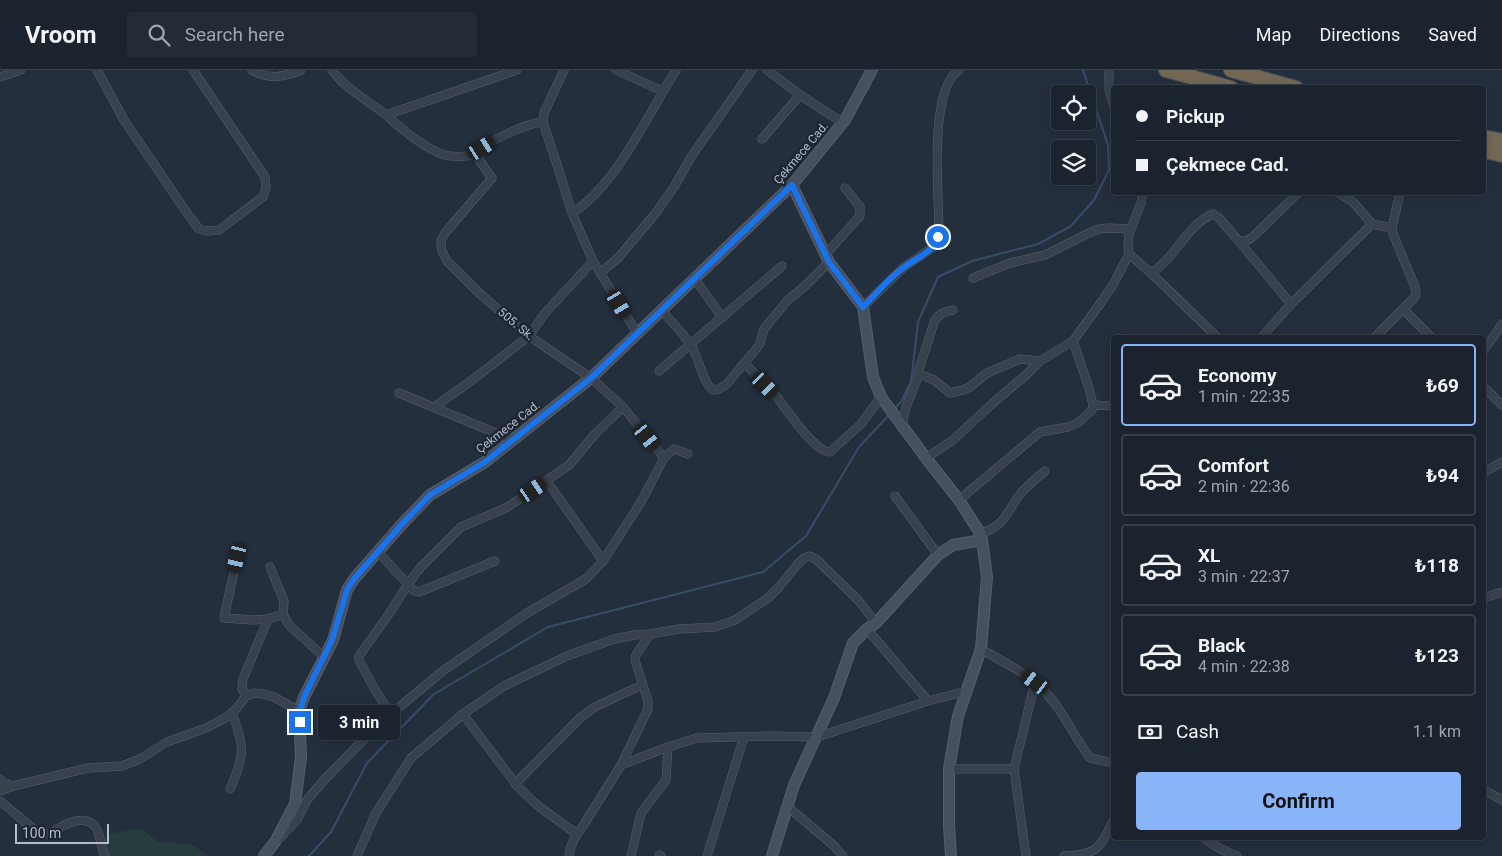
<!DOCTYPE html>
<html lang="en">
<head>
<meta charset="utf-8">
<style>
	body { margin:0; font-family:Roboto,sans-serif; background:#242b36; color:#f1f3f6; height:100vh; display:flex; flex-direction:column; font-size:19px; white-space:nowrap }
	* { box-sizing:border-box; margin:0 }
	p { font-size:16px; color:#a0a4aa }
	.icon { flex:none; width:28px; height:28px; fill:none; stroke:currentColor; stroke-width:2; stroke-linecap:round; stroke-linejoin:round }
	.map { position:relative; flex:1; overflow:hidden }
	.side { position:absolute; left:1111px; top:265px; width:375px; height:505px; display:flex; flex-direction:column; background:#1b232e; border-radius:5px; box-shadow:0 2px 12px #0003,0 0 0 1px #39404a }
	.side>* { flex:none }
	.guide { position:absolute; left:1111px; top:15px; width:375px; height:110px; border-radius:5px; box-shadow:0 2px 12px #0003,0 0 0 1px #39404a; display:grid; align-content:center; height:110px; padding:0 25px; background:#1b232e }
	.controls { position:absolute; left:1051px; top:15px; display:grid; gap:10px }
	.controls a { display:grid; place-items:center; width:45px; height:45px; border-radius:5px; background:#1b232e; box-shadow:0 2px 12px #0003,0 0 0 1px #39404a; font-size:25px }
	.scale { position:absolute; left:15px; bottom:12px; width:94px; box-sizing:border-box; padding-left:5px; border:2px solid #b4bcc9; border-top:0; font-size:14px; line-height:18px; white-space:nowrap; color:#b4bcc9; -webkit-text-stroke:4px #1d2633; paint-order:stroke }
	.end { position:absolute; width:22px; height:22px; margin:-11px; border:6px solid #1a73e8; background:#fff; box-shadow:0 0 0 2px #fff }
	.from { border-radius:50% }
	.bubble { position:absolute; height:35px; border-radius:5px; background:#1b232e; box-shadow:0 2px 12px #0003,0 0 0 1px #39404a; font-size:16px; font-weight:700; line-height:35px; text-align:center }
	.car { position:absolute; width:15px; height:30px; margin:-15px -8px; border-radius:6px; box-shadow:0 0 4px 1px #0007; background:linear-gradient(#222 24%,#8ab4d8 0 40%,#222 0 76%,#8ab4d8 0 86%,#222 0) }
	.guide b { display:flex; align-items:center; gap:18px; height:48px; font-size:19px }
	.guide b+b { border-top:1px solid #39404a }
	.guide i { width:12px; height:12px; background:#f1f3f6 }
	ul { padding:9px 0 0; list-style:none }
	li { display:flex; align-items:center; gap:15px; height:82px; margin:0 10px 8px; padding:0 15px; border:2px solid #39404a; border-radius:5px }
	li div { flex:1 }
	li b { display:block; font-size:19px }
	li em { font-style:normal; font-weight:700 }
	li.selected { border-color:#8ab4f8 }
	li>.icon { width:45px; height:45px; stroke-width:1.5 }
	.pay { display:flex; align-items:center; gap:12px; height:55px; padding:0 25px; font-size:19px }
	.pay p { margin-inline-start:auto }
	.button { display:flex; gap:10px; margin-top:auto; padding:10px 25px }
	.button a { flex:1; height:58px; border-radius:5px; background:#8ab4f8; color:#111; font-size:20px; font-weight:700; line-height:58px; text-align:center }
	header { display:flex; align-items:center; gap:30px; box-sizing:border-box; height:70px; padding:0 25px; background:#1b232e; border-bottom:1px solid #39404a }
	header strong { font-size:24px }
	nav { display:flex; gap:28px; margin-inline-start:auto; font-size:18px }
	.search { width:350px; height:45px; background:#242b36; display:flex; align-items:center; gap:12px; box-sizing:border-box; padding:0 18px; border-radius:5px; color:#a0a4aa; font-size:19px }
	.map>svg:first-child { display:block }
	.green { fill:#263c3f }
	.lines { fill:none; stroke-linecap:round; stroke-linejoin:round }
	.stream { stroke:#394c67; stroke-width:2 }
	.street-casing { stroke:#565f6c; stroke-width:9 }
	.secondary-casing { stroke:#565f6c; stroke-width:12 }
	.highway-casing { stroke:#434c59; stroke-width:16 }
	.street { stroke:#38414e; stroke-width:8 }
	.secondary { stroke:#465061; stroke-width:10 }
	.highway { stroke:#746855; stroke-width:14 }
	.route { stroke:#1a73e8; stroke-width:6 }
	.labels { text-anchor:middle; stroke-width:5; stroke-linejoin:round; paint-order:stroke }
	.street-label { font-size:12px; fill:#b4bcc9; stroke:#1d2633 }
</style>
</head>
<body>
<header>
<strong>Vroom</strong>
<div class="search"><svg class="icon" aria-label="search" viewBox="0 0 24 24"><circle cx="10" cy="10" r="6"/><path d="M15 15l6 6"/></svg>Search here</div>
<nav><a>Map</a><a>Directions</a><a>Saved</a></nav>
</header>
<div class="map">
<svg width="1502" height="786" viewBox="0 0 1502 786">
	<rect width="100%" height="100%" fill="#242f3e"/>
	<polygon class="green" points="142,759 158,772 191,774 208,786 105,786 103,768 112,763"/>
	<g class="lines">
		<g class="stream">
			<polyline points="894,339 901,332 911,312 918,252 938,207 972,191 1038,174 1071,156 1094,130 1109,100 1108,75 1083,0"/>
			<polyline points="309,786 331,762 367,693 434,624 548,557 763,502 806,466 859,377 889,345"/>
		</g>
		<defs>
			<g id="street">
				<polyline points="97,0 124,50 187,143 199,159 207,161 219,160 263,127 266,117 265,107 193,0"/>
				<path d="M252 0C269 10 284 7 301 0"/>
				<path d="M332 0C346 19 367 30 385 44 401 58 423 78 445 85 456 88 467 86 479 85"/>
				<polyline points="564,0 544,43 543,52 559,101 572,143 593,191 637,263"/>
				<polyline points="616,0 662,21"/>
				<polyline points="767,0 800,25 843,53"/>
				<polyline points="1109,0 1109,19 1114,37"/>
				<polyline points="0,7 21,0"/>
				<polyline points="386,45 517,0"/>
				<path d="M543 52C528 53 489 70 480 81L479 90 492 108 445 163 441 171V175L442 181 447 191 478 222 529 266 591 308 623 337 664 388"/>
				<polyline points="762,69 800,25"/>
				<polyline points="1337,122 1353,132 1372,154 1392,158"/>
				<path d="M572 143C616 116 648 44 676 0"/>
				<polyline points="1238,170 1291,234"/>
				<path d="M1129 184 1151 203C1176 188 1186 155 1213 144L1218 147 1238 170C1245 173 1250 169 1255 165L1299 122"/>
				<polyline points="825,185 860,146 860,137 845,118"/>
				<polyline points="600,203 618,188 655,144 674,117 691,87 752,0"/>
				<polyline points="1151,203 1218,268"/>
				<polyline points="694,208 722,247"/>
				<polyline points="973,208 1010,193 1045,185 1087,164 1099,159 1109,158 1131,159"/>
				<path d="M863 237 904 197 932 178 936 173 939 161C939 127 928 20 959 0"/>
				<polyline points="1403,239 1432,268"/>
				<path d="M661 240C671 251 682 262 690 274 700 288 700 307 712 320L719 319 727 314 744 293 753 283 760 274 764 259 787 231 805 216 829 192"/>
				<polyline points="1261,268 1291,234 1372,154"/>
				<polyline points="1374,268 1414,228 1416,224 1415,217 1393,164 1392,158 1400,122"/>
				<polyline points="1484,280 1502,254"/>
				<path d="M744 293C755 304 766 315 777 327 787 340 814 382 830 382L861 354 881 327"/>
				<polyline points="659,301 782,196"/>
				<polyline points="919,304 934,310 950,323 963,320 970,317 987,303 1020,289 1040,291"/>
				<polyline points="1484,317 1502,335"/>
				<polyline points="399,323 513,370"/>
				<polyline points="1093,335 1114,336"/>
				<polyline points="434,337 471,311 529,266 545,243 593,191"/>
				<path d="M902 355 906 337 919 304 918 302 934 253C938 244 943 242 953 240"/>
				<polyline points="926,388 953,370 994,332 1026,305 1040,291 1073,271 1102,231 1114,213 1129,184 1128,175 1129,164 1141,133 1143,122"/>
				<polyline points="1484,402 1502,392"/>
				<polyline points="547,411 603,491"/>
				<polyline points="895,426 938,485"/>
				<polyline points="959,430 1040,362 1068,357 1079,352 1092,340 1093,335 1089,318 1073,271"/>
				<path d="M980 463C1004 459 1008 439 1021 423 1028 415 1037 408 1045 401"/>
				<polyline points="378,482 413,520 419,522 495,491"/>
				<polyline points="237,488 224,548 253,550 268,549 283,544 289,555 324,587"/>
				<polyline points="270,497 284,531 283,544"/>
				<polyline points="1484,528 1502,522"/>
				<polyline points="867,559 928,631"/>
				<path d="M981 579C1005 593 1031 605 1049 626 1065 645 1075 668 1090 688L1114 693"/>
				<polyline points="246,626 242,619 243,609 268,549"/>
				<polyline points="391,644 375,620 359,590 359,586 389,544 408,514 420,498 461,457 506,438 569,395 595,364 623,337"/>
				<polyline points="463,644 518,717 538,736 577,764"/>
				<polyline points="621,695 648,639 648,631 635,590 636,585 650,564"/>
				<polyline points="949,699 1014,699"/>
				<polyline points="0,709 2,712 13,716 88,698 122,696 140,689 167,672 206,658 227,647 237,638 246,626 254,623 263,624 274,627 299,641"/>
				<polyline points="515,714 581,647 595,637 642,615"/>
				<path d="M230 719C245 685 245 677 232 643"/>
				<polyline points="1484,720 1502,730"/>
				<polyline points="0,721 13,716"/>
				<path d="M0 731 37 762 50 764C63 754 90 740 98 762 101 770 101 778 105 786"/>
				<polyline points="788,737 833,775 843,786"/>
				<polyline points="280,768 297,750 307,730 325,709 371,662 391,644 444,600 527,543 586,509 603,491 641,432 664,388 674,379 688,384"/>
				<path d="M1204 768C1215 776 1224 782 1237 786"/>
				<polyline points="659,785 661,786"/>
				<polyline points="357,786 376,743 411,688 463,644 504,616 567,586 614,569 635,565 650,564 679,559 715,557 735,550 768,528 779,517 797,495 804,488 810,486 817,490 858,530 876,553"/>
				<path d="M569 786C570 774 576 765 583 756L621 695 668 677 697 668 769 666 817 667 928 631 967 621"/>
				<polyline points="631,786 641,743 666,710 668,677"/>
				<polyline points="707,786 744,667"/>
				<polyline points="1026,786 1014,699 1035,612"/>
				<path d="M1064 786C1098 785 1100 778 1114 749"/>
			</g>
			<g id="secondary">
				<polyline points="792,115 829,192 863,237 873,307 881,327 926,388 959,430 980,463 982,470 987,507 981,579 958,646 949,699 949,755 951,786"/>
				<polyline points="264,786 275,772 295,734 301,687 299,641 304,627 333,570 347,520 354,509 403,453 430,425 485,392 591,308 792,115 845,50 872,0"/>
				<polyline points="772,786 794,715 834,628 853,573 867,559 876,553 938,485 953,475 982,470"/>
			</g>
			<g id="highway">
				<polyline points="1166,0 1231,18"/>
				<polyline points="1231,0 1296,18"/>
				<polyline points="1484,67 1502,71"/>
				<polyline points="1484,81 1502,85"/>
			</g>
		</defs>
		<use href="#street" class="street-casing"/>
		<use href="#secondary" class="secondary-casing"/>
		<use href="#highway" class="highway-casing"/>
		<use href="#street" class="street"/>
		<use href="#secondary" class="secondary"/>
		<use href="#highway" class="highway"/>
	</g>
	<g class="lines">
		<path class="route" d="M300 652V641L304 627 332 570 347 520 354 509 403 453 430 425 485 392 591 308 792 115 829 192 863 237C876 224 888 209 903 198 915 188 933 183 938 167"/>
	</g>
	<g class="labels">
		<g class="street-label">
			<text transform="translate(801 83) rotate(-50)" y="4">Çekmece Cad.</text>
			<text transform="translate(516 254) rotate(40)" y="4">505. Sk.</text>
			<text transform="translate(508 357) rotate(-38)" y="4">Çekmece Cad.</text>
		</g>
	</g>
</svg>
<div class="controls">
<a><svg class="icon" aria-label="locate" viewBox="0 0 24 24"><circle cx="12" cy="12" r="6"/><path d="M12 2v4M12 18v4M2 12h4M18 12h4"/></svg></a>
<a><svg class="icon" aria-label="layers" viewBox="0 0 24 24"><path d="M12 4l9 5-9 5-9-5zM3 14l9 5 9-5"/></svg></a>
</div>
<div class="scale">100 m</div>
<i class="end from" style="left:938px;top:167px"></i>
<i class="end" style="left:300px;top:652px"></i>
<div class="bubble" style="left:318px;top:635px;width:82px">3 min</div>
<i class="car" style="left:482px;top:78px;rotate:58deg"></i>
<i class="car" style="left:619px;top:234px;rotate:149deg"></i>
<i class="car" style="left:765px;top:315px;rotate:136deg"></i>
<i class="car" style="left:647px;top:367px;rotate:141deg"></i>
<i class="car" style="left:533px;top:420px;rotate:56deg"></i>
<i class="car" style="left:237px;top:488px;rotate:193deg"></i>
<i class="car" style="left:1035px;top:612px;rotate:307deg"></i>
<div class="guide">
<b><i class="from"></i>Pickup</b>
<b><i></i>Çekmece Cad.</b>
</div>
<section class="side">
<ul>
<li class="selected"><svg class="icon" aria-label="car" viewBox="0 0 24 24"><path d="M5 17H2v-5l4-1 3-4h7l3 4 3 1v5h-3M9 17h6M6 11h13"/><circle cx="7" cy="17" r="2"/><circle cx="17" cy="17" r="2"/></svg><div><b>Economy</b><p>1 min · 22:35</p></div><em>₺69</em></li>
<li><svg class="icon" aria-label="car" viewBox="0 0 24 24"><path d="M5 17H2v-5l4-1 3-4h7l3 4 3 1v5h-3M9 17h6M6 11h13"/><circle cx="7" cy="17" r="2"/><circle cx="17" cy="17" r="2"/></svg><div><b>Comfort</b><p>2 min · 22:36</p></div><em>₺94</em></li>
<li><svg class="icon" aria-label="car" viewBox="0 0 24 24"><path d="M5 17H2v-5l4-1 3-4h7l3 4 3 1v5h-3M9 17h6M6 11h13"/><circle cx="7" cy="17" r="2"/><circle cx="17" cy="17" r="2"/></svg><div><b>XL</b><p>3 min · 22:37</p></div><em>₺118</em></li>
<li><svg class="icon" aria-label="car" viewBox="0 0 24 24"><path d="M5 17H2v-5l4-1 3-4h7l3 4 3 1v5h-3M9 17h6M6 11h13"/><circle cx="7" cy="17" r="2"/><circle cx="17" cy="17" r="2"/></svg><div><b>Black</b><p>4 min · 22:38</p></div><em>₺123</em></li>
</ul>
<div class="pay"><svg class="icon" aria-label="cash" viewBox="0 0 24 24"><path d="M3 7h18v10H3z"/><circle cx="12" cy="12" r="2"/></svg>Cash<p>1.1 km</p></div>
<div class="button"><a>Confirm</a></div>
</section>
</div>
</body>
</html>
